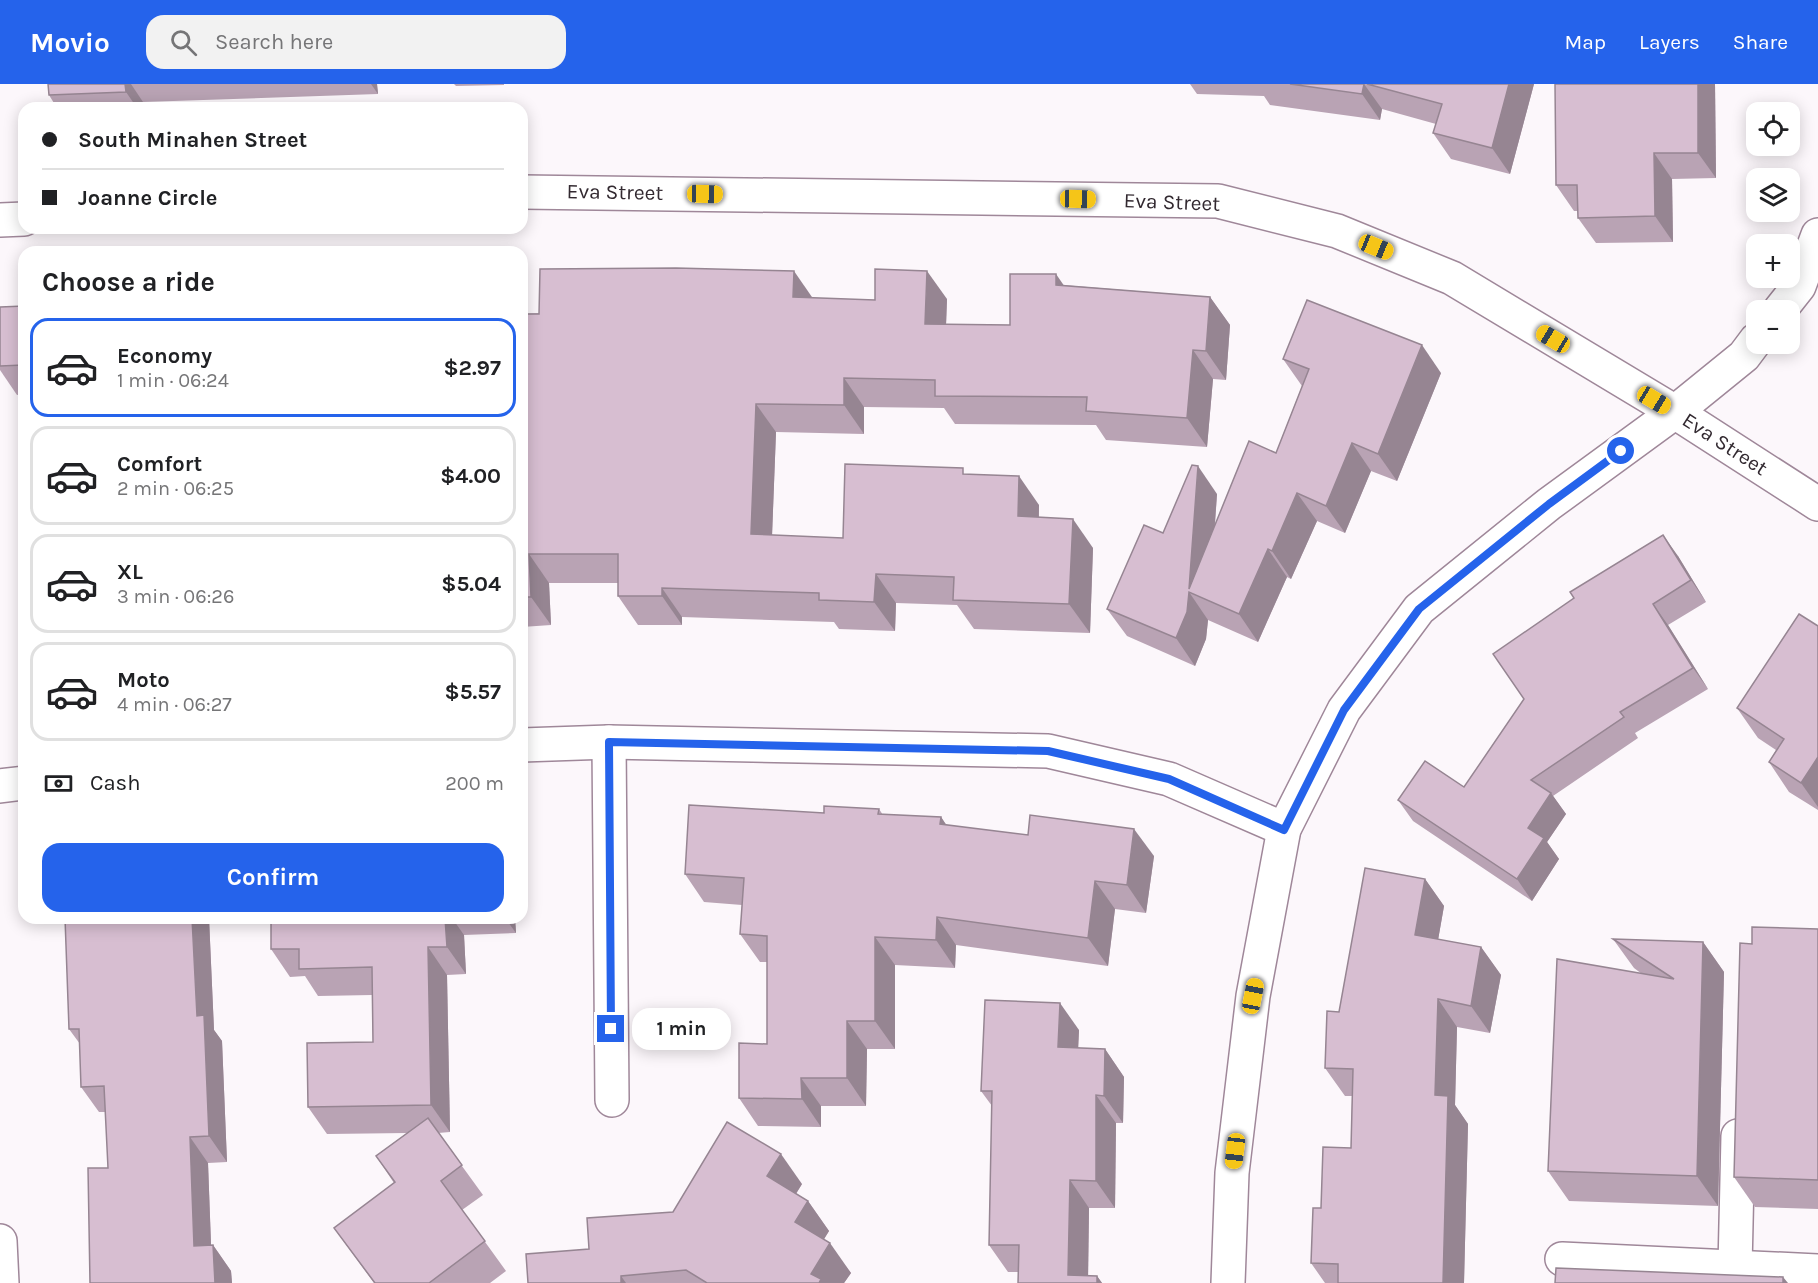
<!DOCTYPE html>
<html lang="en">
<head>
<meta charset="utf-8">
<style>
	body { margin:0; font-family:Karla,sans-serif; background:#f2f2f2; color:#202124; height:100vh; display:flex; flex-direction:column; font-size:22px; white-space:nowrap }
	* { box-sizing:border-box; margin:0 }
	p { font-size:20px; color:#757577 }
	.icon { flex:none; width:33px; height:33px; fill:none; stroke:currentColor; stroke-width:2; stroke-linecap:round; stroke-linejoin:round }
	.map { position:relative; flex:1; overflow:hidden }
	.drawer { position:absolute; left:18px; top:162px; width:510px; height:678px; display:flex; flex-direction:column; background:#fff; border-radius:18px; box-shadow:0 3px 15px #0003 }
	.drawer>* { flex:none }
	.guide { position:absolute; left:18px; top:18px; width:510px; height:132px; border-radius:18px; box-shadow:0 3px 15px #0003; display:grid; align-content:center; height:132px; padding:0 24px; background:#fff }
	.fabs { position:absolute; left:1746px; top:18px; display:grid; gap:12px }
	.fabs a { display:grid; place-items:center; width:54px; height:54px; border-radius:12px; background:#fff; box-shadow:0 3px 15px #0003; font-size:30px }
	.end { position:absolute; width:27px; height:27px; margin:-14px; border:8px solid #2563eb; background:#fff; box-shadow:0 0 0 3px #fff }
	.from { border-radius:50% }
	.bubble { position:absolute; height:42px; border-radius:18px; background:#fff; box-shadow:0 3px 15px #0003; font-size:20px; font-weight:700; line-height:42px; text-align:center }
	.car { position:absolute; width:18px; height:36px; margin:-18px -9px; border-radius:8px; box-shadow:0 0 4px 2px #0007; background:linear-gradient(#f5c518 24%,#345 0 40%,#f5c518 0 76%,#345 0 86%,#f5c518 0) }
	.guide b { display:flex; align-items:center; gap:21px; height:57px; font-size:22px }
	.guide b+b { border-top:2px solid #e0e0e0 }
	.guide i { width:15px; height:15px; background:#202124 }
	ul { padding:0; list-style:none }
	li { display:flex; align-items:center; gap:18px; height:99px; margin:0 12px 9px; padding:0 12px; border:3px solid #e0e0e0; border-radius:18px }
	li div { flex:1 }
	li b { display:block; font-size:22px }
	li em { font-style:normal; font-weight:700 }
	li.current { border-color:#2563eb }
	li>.icon { width:54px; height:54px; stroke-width:1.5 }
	h2 { padding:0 24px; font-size:27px; line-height:72px }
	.pay { display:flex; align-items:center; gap:15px; height:66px; padding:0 24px; font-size:22px }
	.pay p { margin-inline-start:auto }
	.primary-button { display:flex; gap:12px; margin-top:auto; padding:12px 24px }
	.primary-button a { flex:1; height:69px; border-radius:18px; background:#2563eb; color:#fff; font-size:24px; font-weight:700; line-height:69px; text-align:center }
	header { display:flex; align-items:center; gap:36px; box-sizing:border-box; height:84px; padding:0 30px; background:#2563eb; color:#fff }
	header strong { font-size:28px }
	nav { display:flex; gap:33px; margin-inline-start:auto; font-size:21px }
	.search { width:420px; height:54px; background:#f2f2f2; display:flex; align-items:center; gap:15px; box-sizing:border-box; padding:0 21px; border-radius:18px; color:#757577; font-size:22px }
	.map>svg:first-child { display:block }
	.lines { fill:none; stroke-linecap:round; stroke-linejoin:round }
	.minor-casing { stroke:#9f8799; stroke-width:36 }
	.minor { stroke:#fff; stroke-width:33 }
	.wall { fill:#b9a3b4 }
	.shaded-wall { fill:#968592 }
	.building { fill:#d7bed1; stroke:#968592; stroke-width:1.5 }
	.route { stroke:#2563eb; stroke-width:8 }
	.labels { text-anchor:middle; stroke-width:6; stroke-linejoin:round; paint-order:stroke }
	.street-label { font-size:21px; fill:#322930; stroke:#fff }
</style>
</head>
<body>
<header>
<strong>Movio</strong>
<div class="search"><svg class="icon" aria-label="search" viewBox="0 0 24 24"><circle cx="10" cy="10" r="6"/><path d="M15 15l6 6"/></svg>Search here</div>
<nav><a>Map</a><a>Layers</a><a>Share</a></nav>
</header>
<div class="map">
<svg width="1818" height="1199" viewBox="0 0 1818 1199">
	<rect width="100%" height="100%" fill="#fcf7fb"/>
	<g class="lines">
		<defs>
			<g id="minor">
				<polyline points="522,108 1218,117 1337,147 1452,194 1675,328 1818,420"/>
				<polyline points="0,136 24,135"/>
				<polyline points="1780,226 1799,202 1818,151"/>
				<polyline points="609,658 612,1016"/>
				<polyline points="522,661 609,658 1048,667 1169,695 1284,745"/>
				<polyline points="0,702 24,699"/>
				<polyline points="0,1157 2,1199"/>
				<polyline points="1562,1175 1818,1187"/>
				<polyline points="1735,1183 1738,1052"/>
				<polyline points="1228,1199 1232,1089 1253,912 1284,745 1344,626 1419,525 1549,420 1675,328 1744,272 1756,256"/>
			</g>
		</defs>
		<use href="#minor" class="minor-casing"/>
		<use href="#minor" class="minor"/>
	</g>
	<g class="wall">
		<polygon points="48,0 377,0 378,10 143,18 143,24 57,24 49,11"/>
		<polygon points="454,0 504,0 504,1 456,2"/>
		<polygon points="1190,0 1534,0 1510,90 1451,75 1433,49 1436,40 1382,25 1380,36 1270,21 1264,12 1197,10"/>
		<polygon points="1715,0 1716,94 1672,95 1673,158 1596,159 1578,134 1578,127 1574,127 1556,101"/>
		<polygon points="1063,201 1210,213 1230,241 1226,296 1213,295 1207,363 1106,356 1096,341 955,340 944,324 864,323 864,350 776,348 772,451 843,454 968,390 1039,421 1039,433 1093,464 1090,549 974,545 957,521 896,519 895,547 839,545 834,538 682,533 682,541 638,541 618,512 618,499 549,499 551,541 522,543 522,230 812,214 875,216 947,215 946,240 1010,241"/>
		<polygon points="24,222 24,310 17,311 0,286 0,223"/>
		<polygon points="1283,275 1441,289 1397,397 1371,387 1345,449 1317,437 1291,495 1287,493 1258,558 1208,536 1206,555 1195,582 1127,552 1107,525 1163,449 1217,410 1215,441 1276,369 1302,302"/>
		<polygon points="1678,472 1706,518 1668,541 1708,605 1635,649 1638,654 1553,712 1566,730 1547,758 1559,775 1532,817 1413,737 1398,716 1464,703"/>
		<polygon points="1818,542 1818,726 1789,708 1769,678 1776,666 1758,654 1737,624"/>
		<polygon points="879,725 883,731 941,733 946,741 1154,772 1146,829 1115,825 1108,882 956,861 955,884 895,881 895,965 867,965 866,1022 821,1022 821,1043 758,1042 739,1014 767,960 767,878 760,878 740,850 742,821 704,818 685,790 824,729"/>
		<polygon points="1425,795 1444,822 1438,856 1481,863 1501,891 1490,949 1457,943 1455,1021 1468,1040 1464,1199 1325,1199 1311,1179 1321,1124 1351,1064 1352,1012 1345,1012 1325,984 1339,928"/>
		<polygon points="65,834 209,834 214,946 222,957 227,1078 208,1079 211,1161 213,1161 231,1187 232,1199 90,1199 108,1084 106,1028 99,1028 81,1003 80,960 69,945"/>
		<polygon points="271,834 515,834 516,849 464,851 466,890 447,891 450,1048 438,1049 483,1111 462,1126 506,1187 490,1199 374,1199 334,1144 394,1099 376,1072 407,1049 327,1050 308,1023 373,958 372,911 318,912 305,892 290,893 271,865"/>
		<polygon points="1818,845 1818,1125 1755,1123 1734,1093 1752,860"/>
		<polygon points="1613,855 1703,858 1724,888 1718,1122 1569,1117 1548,1087 1642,890 1634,884"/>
		<polygon points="1079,946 1078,964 1105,965 1124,993 1123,1039 1116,1039 1115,1124 1089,1124 1088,1192 1097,1192 1102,1199 1018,1199 1018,1188 1008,1188 989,1161 992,1022 981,1007"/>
		<polygon points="802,1100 796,1110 808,1117 829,1147 824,1155 851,1189 844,1199 528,1199 589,1165 673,1128"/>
	</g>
	<g class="shaded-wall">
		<polygon points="125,0 131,0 143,18 143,24 137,24 126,8"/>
		<polygon points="371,0 377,0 378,10"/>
		<polygon points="1364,0 1382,25 1380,36 1362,10"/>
		<polygon points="1509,0 1534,0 1510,90 1492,64"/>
		<polygon points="1698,0 1715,0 1716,94 1698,69"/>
		<polygon points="1654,69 1672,95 1673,158 1655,132"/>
		<polygon points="794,187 814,216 793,213"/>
		<polygon points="927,187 947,215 945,269 925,240"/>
		<polygon points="1056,190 1076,219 1056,201"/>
		<polygon points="1210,213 1230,241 1226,296 1206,267"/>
		<polygon points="1422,261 1441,289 1397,397 1378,370"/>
		<polygon points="1193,266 1213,295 1207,363 1187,334"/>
		<polygon points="844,294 864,323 864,350 844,321"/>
		<polygon points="756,320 776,348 771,479 751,450"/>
		<polygon points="1352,359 1371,387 1345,449 1326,422"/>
		<polygon points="1198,382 1217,410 1209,517 1189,505"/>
		<polygon points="1019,392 1039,421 1038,461 1018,432"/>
		<polygon points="1297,409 1317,437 1291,495 1272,467"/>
		<polygon points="1073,435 1093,464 1090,549 1069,520"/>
		<polygon points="1663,451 1678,472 1706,518 1691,496"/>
		<polygon points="1268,465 1287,493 1258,558 1239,530"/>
		<polygon points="529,470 549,499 551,541 531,513"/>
		<polygon points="876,490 896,519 895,547 874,518"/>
		<polygon points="662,504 682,533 682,541 662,512"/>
		<polygon points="1189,508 1208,536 1206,555 1195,582 1176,554"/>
		<polygon points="1653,520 1668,541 1708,605 1693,584"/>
		<polygon points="1818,673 1818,723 1801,699"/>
		<polygon points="1551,709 1566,730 1547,758 1559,775 1532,817 1517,795 1528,744"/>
		<polygon points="941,733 960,761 940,740"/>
		<polygon points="1134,745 1154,772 1146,829 1127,801"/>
		<polygon points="1425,795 1444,822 1434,879 1415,851"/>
		<polygon points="1095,797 1115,825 1108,882 1088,854"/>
		<polygon points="937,833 956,861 955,884 936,856"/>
		<polygon points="192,834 209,834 214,946 222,957 227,1078 209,1052 197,932"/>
		<polygon points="445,834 452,834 464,851 466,890 447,863"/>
		<polygon points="505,834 515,834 516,849"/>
		<polygon points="875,853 895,881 895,965 875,937"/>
		<polygon points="1703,858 1724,888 1718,1122 1697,1092"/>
		<polygon points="428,863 447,891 450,1048 431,1021"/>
		<polygon points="1481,863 1501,891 1490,949 1471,922"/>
		<polygon points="1438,915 1457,943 1455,1021 1468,1040 1464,1199 1443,1199 1435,1011"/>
		<polygon points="1060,919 1079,946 1077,991 1058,963"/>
		<polygon points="847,937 867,965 866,1022 847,994"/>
		<polygon points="1105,965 1124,993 1123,1039 1104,1012"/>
		<polygon points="801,994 821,1022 821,1043 802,1015"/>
		<polygon points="1096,1011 1116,1039 1115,1124 1096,1097"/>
		<polygon points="190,1053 208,1079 212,1187 194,1162"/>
		<polygon points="781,1070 802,1100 788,1122 767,1092"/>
		<polygon points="1070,1096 1089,1124 1088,1199 1068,1191"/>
		<polygon points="808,1117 829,1147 816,1168 795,1138"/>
		<polygon points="830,1159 851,1189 844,1199 818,1199 811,1190"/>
		<polygon points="213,1161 231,1187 232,1199 215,1199"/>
		<polygon points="621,1192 626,1199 621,1199"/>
		<polygon points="1097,1192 1102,1199 1097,1199"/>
		<polygon points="1783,1193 1788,1199 1783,1199"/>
	</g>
	<g class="building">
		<polygon points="48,0 125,0 126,8 49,11"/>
		<polygon points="1290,0 1364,0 1362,10"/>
		<polygon points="1367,0 1509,0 1492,64 1433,49 1442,20"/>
		<polygon points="1555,0 1698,0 1698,69 1654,69 1655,132 1578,134 1577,101 1556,101"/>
		<polygon points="676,184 794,187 793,213 875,216 875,185 927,187 925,240 1010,241 1010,190 1056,190 1056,201 1210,213 1206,267 1193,266 1187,334 1086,327 1087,313 935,312 935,296 844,294 844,321 756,320 751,450 843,454 845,380 963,384 963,390 1019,392 1018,432 1073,435 1069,520 953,516 954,493 876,490 874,518 819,516 819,509 662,504 662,512 618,512 618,470 529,470 531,513 522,513 522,230 539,230 540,185"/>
		<polygon points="1307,216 1422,261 1378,370 1352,359 1326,422 1297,409 1272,467 1268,465 1239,530 1189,508 1187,528 1176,554 1107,525 1144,441 1163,449 1192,381 1198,382 1189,505 1249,357 1276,369 1309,285 1283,275"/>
		<polygon points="24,222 24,298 23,298 23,281 0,282 0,223"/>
		<polygon points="1663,451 1691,496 1653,520 1693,584 1620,628 1624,633 1531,696 1551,709 1528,744 1544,754 1517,795 1398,716 1425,677 1464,703 1524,615 1493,570 1574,514 1570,508"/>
		<polygon points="1799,530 1818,542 1818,673 1801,699 1769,678 1784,655 1737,624"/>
		<polygon points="689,721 824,729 824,722 879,725 878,730 941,733 940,740 1028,751 1030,731 1134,745 1127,801 1095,797 1088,854 937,833 936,856 875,853 875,937 847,937 847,994 801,994 802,1015 739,1014 739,959 767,960 767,852 740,850 744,794 685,790"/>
		<polygon points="1365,784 1425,795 1415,851 1481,863 1471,922 1438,915 1435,1011 1448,1012 1443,1199 1338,1199 1338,1180 1311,1179 1313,1124 1321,1124 1323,1063 1351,1064 1353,985 1325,984 1327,927 1339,928"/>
		<polygon points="65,834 192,834 197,932 204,931 209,1052 190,1053 194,1162 213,1161 215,1199 90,1199 88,1084 108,1084 104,1002 81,1003 79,945 69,945"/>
		<polygon points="271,834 445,834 447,863 428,863 431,1021 308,1023 307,959 373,958 372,883 299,885 299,865 271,865"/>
		<polygon points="1752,843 1818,845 1818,1096 1734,1093 1740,859 1752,860"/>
		<polygon points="1613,855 1703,858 1697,1092 1548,1087 1557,875 1674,895"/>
		<polygon points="985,916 1060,919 1058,963 1105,965 1104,1012 1096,1011 1096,1097 1070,1096 1068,1191 1097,1192 1097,1199 1018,1199 1019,1161 989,1161 992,1007 981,1007"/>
		<polygon points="428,1034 462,1081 441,1097 485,1157 429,1199 375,1199 334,1144 395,1098 376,1072"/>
		<polygon points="727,1038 781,1070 767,1092 808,1117 795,1138 830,1159 811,1190 821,1195 819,1199 707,1199 686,1186 621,1192 621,1199 528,1199 526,1170 589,1165 587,1134 673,1128"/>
		<polygon points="1556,1184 1783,1193 1783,1199 1555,1199"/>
	</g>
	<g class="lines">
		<polyline class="route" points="611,945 609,658 1048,667 1169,695 1284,746 1344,626 1419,525 1549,420 1621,367"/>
	</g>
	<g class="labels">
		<g class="street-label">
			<text transform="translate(615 108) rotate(1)" y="7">Eva Street</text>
			<text transform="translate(1172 118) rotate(2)" y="7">Eva Street</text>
			<text transform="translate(1725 360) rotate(33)" y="7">Eva Street</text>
		</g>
	</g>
</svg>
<div class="fabs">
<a><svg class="icon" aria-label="locate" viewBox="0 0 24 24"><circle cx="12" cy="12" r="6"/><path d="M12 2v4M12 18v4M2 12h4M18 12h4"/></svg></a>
<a><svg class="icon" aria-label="layers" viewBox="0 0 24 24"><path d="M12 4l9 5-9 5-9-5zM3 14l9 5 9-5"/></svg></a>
<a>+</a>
<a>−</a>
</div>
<i class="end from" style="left:1621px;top:367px"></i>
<i class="end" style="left:611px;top:945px"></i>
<div class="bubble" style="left:632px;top:924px;width:99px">1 min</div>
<i class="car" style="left:705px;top:110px;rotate:91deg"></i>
<i class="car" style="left:1078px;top:115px;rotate:91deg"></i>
<i class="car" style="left:1376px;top:163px;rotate:112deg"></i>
<i class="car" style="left:1553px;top:255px;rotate:301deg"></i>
<i class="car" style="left:1654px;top:316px;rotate:121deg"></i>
<i class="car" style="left:1253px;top:912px;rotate:11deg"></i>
<i class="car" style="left:1235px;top:1067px;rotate:187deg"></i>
<div class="guide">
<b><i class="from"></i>South Minahen Street</b>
<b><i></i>Joanne Circle</b>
</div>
<section class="drawer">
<h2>Choose a ride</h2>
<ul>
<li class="current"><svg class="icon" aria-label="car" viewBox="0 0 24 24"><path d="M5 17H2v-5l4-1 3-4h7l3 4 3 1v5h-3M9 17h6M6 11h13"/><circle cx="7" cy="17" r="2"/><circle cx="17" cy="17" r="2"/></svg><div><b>Economy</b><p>1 min · 06:24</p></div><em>$2.97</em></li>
<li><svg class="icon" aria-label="car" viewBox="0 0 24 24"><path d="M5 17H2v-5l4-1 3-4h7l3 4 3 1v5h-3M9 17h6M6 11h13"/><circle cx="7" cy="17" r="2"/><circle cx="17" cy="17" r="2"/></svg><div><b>Comfort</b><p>2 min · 06:25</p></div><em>$4.00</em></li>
<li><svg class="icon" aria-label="car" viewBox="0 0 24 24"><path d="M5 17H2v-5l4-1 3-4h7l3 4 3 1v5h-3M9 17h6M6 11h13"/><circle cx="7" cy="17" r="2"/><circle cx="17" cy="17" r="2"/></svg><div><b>XL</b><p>3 min · 06:26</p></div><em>$5.04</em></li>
<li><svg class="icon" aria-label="car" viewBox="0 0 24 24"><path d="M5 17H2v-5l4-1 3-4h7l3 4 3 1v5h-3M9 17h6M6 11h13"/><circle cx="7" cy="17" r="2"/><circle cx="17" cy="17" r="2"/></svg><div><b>Moto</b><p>4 min · 06:27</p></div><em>$5.57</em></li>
</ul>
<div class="pay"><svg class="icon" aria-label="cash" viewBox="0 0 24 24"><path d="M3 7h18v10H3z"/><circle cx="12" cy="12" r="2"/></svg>Cash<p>200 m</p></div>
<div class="primary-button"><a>Confirm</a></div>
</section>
</div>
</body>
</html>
